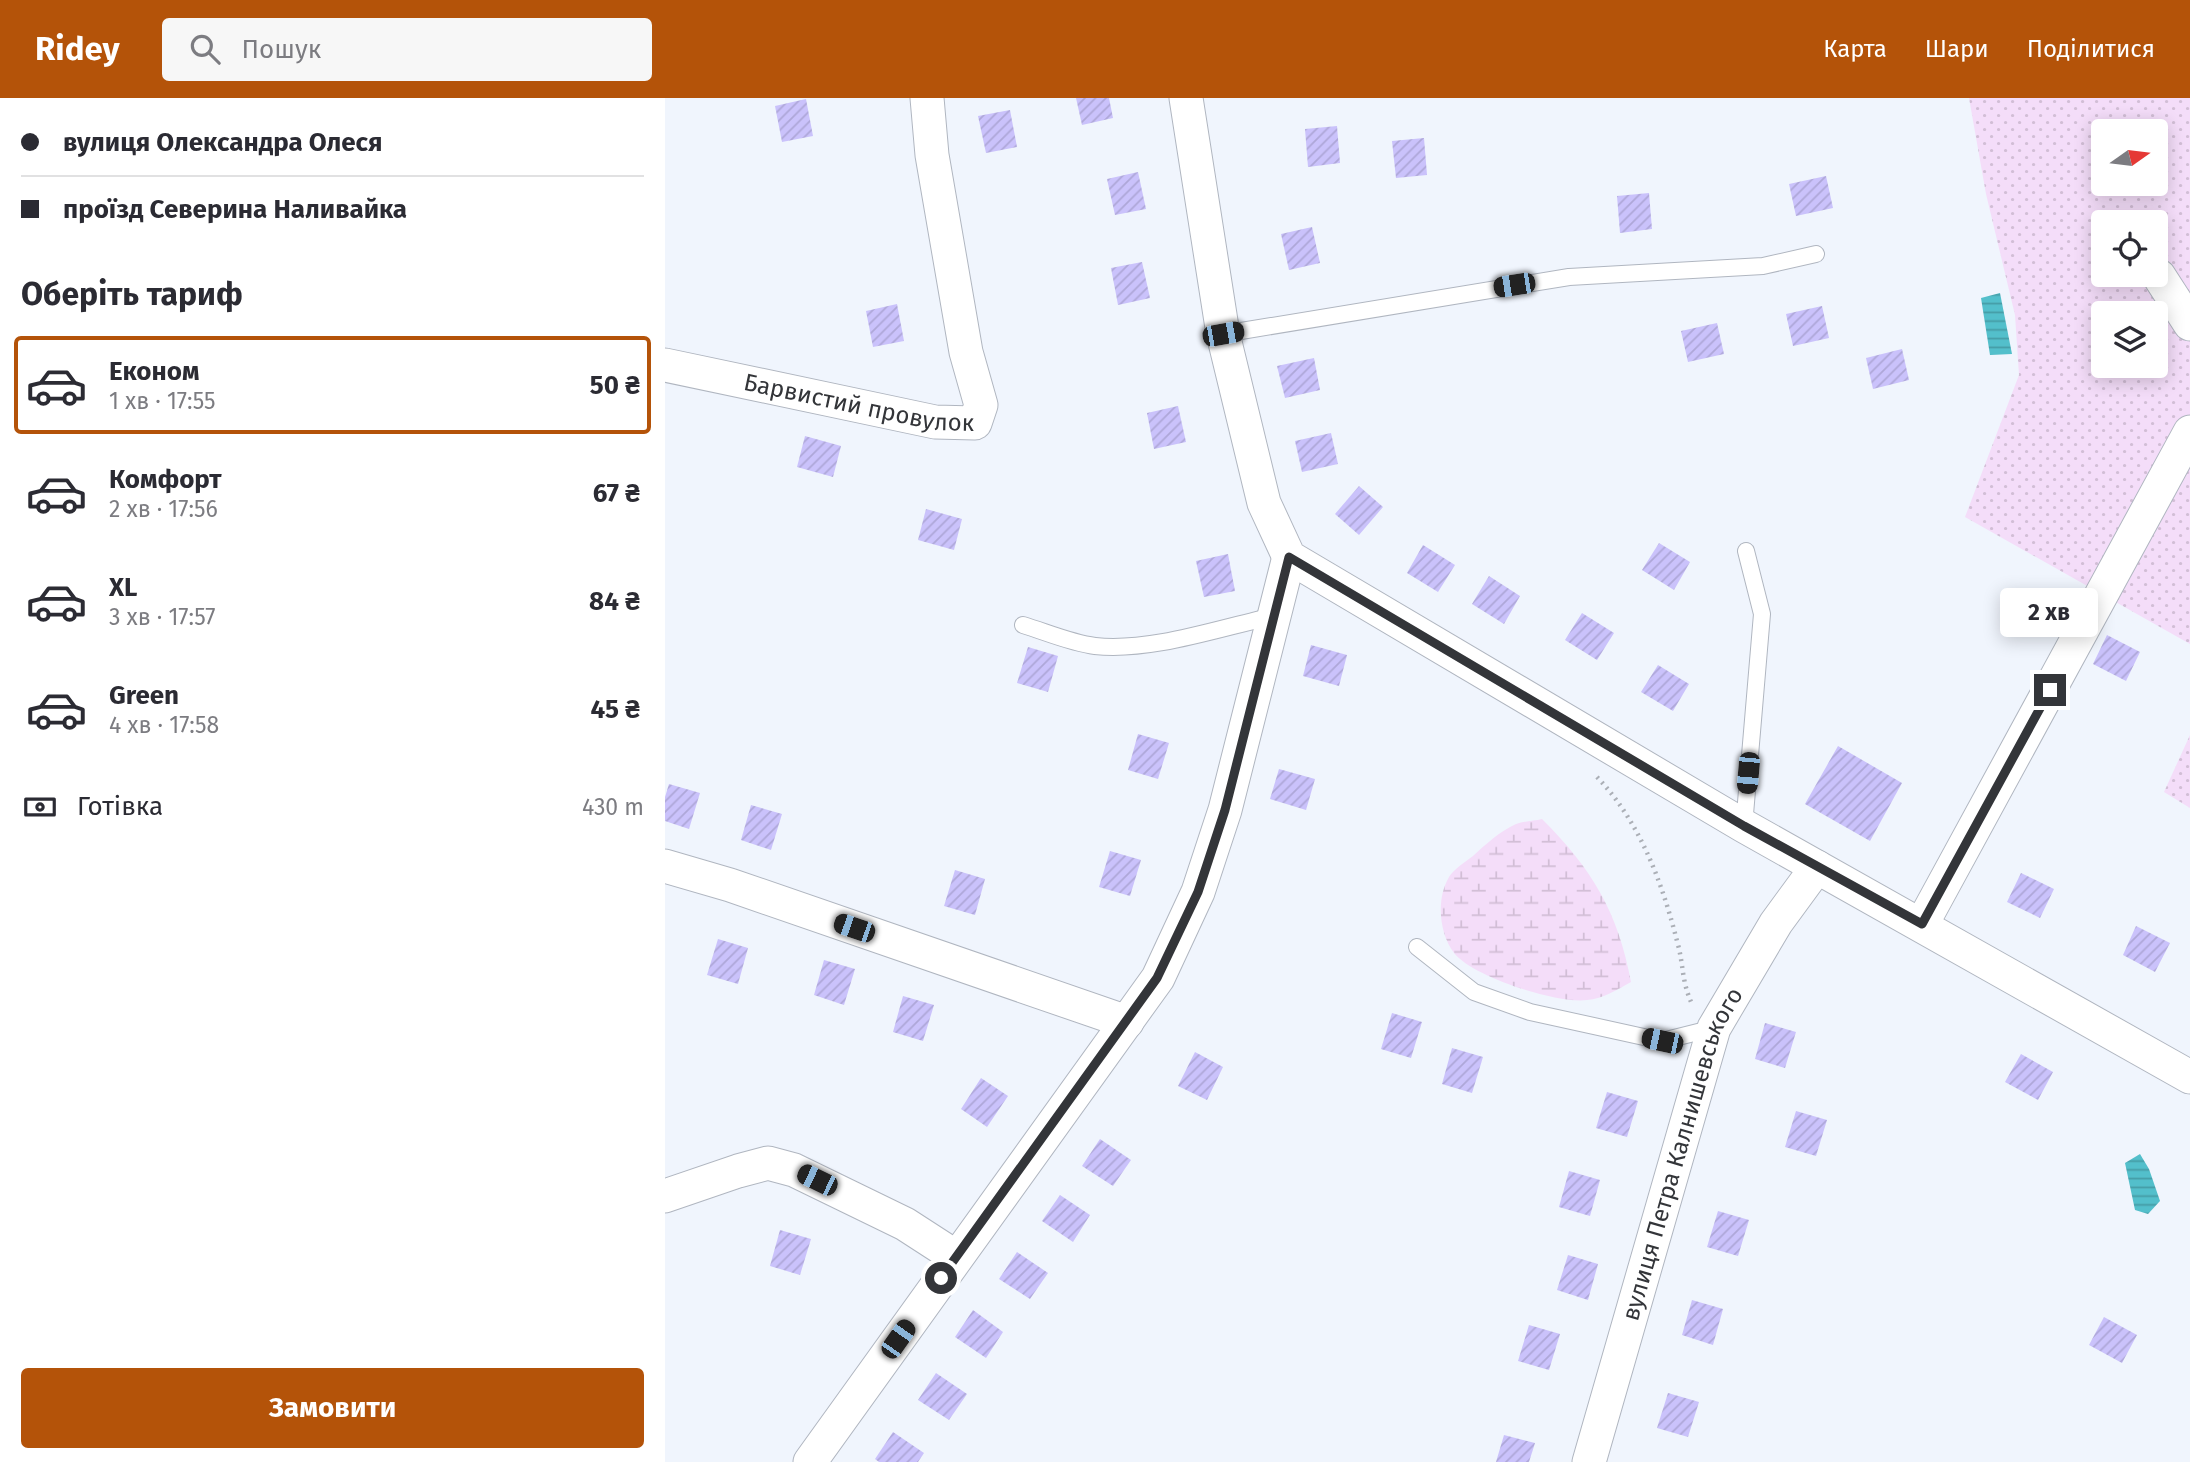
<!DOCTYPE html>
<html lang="uk">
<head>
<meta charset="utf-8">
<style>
	body { margin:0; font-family:"Fira Sans",sans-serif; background:#f7f7f7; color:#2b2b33; height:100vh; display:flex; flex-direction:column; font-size:26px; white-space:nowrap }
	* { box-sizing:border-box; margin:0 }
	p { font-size:23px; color:#7c7c81 }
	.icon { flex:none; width:38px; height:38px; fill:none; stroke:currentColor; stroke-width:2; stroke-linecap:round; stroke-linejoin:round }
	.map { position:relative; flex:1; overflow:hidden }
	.details { display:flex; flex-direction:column; background:#fff; width:665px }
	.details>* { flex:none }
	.guide { display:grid; align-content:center; height:154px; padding:0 21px; background:#fff }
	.needle { width:46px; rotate:76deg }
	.tools { position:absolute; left:1426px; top:21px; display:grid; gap:14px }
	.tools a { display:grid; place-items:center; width:77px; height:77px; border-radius:7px; background:#fff; box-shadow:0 4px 18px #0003; font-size:35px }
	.end { position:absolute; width:32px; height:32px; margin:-16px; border:9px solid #333539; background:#fff; box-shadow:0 0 0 4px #fff }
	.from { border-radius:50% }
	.bubble { position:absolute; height:49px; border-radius:7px; background:#fff; box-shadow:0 4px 18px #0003; font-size:23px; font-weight:700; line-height:49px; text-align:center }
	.car { position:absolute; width:21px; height:42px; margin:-21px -10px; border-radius:9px; box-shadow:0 0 5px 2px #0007; background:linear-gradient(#222 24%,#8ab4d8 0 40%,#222 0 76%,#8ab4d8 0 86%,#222 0) }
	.guide b { display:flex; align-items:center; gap:24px; height:66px; font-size:26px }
	.guide b+b { border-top:2px solid #e1e1e2 }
	.guide i { width:18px; height:18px; background:#2b2b33 }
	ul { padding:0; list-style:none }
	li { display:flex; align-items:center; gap:21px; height:98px; margin:0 14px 10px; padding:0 7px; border:4px solid transparent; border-radius:7px }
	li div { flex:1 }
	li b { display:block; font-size:26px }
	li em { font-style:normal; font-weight:700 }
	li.active { border-color:#b45309 }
	li>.icon { width:63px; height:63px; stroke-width:1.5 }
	h2 { padding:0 21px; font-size:32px; line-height:84px }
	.pay { display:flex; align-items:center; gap:18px; height:77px; padding:0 21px; font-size:26px }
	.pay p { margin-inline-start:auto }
	.primary-button { display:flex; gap:14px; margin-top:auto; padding:14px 21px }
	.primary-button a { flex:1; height:80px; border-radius:7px; background:#b45309; color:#fff; font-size:28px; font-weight:700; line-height:80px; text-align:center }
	header { display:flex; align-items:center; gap:42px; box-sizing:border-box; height:98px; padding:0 35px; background:#b45309; color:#fff }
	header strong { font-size:33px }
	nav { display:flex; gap:38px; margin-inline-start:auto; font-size:24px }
	.search { width:490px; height:63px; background:#f7f7f7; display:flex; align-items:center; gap:18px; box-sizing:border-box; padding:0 24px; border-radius:7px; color:#7c7c81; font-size:26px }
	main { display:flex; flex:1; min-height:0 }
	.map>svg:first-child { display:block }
	.grass { fill:url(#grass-dots); fill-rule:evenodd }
	.wetland { fill:url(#wetland-marsh) }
	.water { fill:url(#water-rules) }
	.building { fill:url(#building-hatch) }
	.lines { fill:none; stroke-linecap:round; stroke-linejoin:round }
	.lane-casing { stroke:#b0b6c0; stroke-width:18 }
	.street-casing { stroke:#b0b6c0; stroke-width:35 }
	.path { stroke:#abafb6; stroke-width:4.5; stroke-dasharray:2 5; stroke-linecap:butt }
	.lane { stroke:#fff; stroke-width:16 }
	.street { stroke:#fff; stroke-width:33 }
	.route { stroke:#333539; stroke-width:9 }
	.labels { text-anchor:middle; stroke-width:6; stroke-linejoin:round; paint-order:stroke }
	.street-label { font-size:24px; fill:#333539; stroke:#f0f5fd }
</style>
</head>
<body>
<header>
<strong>Ridey</strong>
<div class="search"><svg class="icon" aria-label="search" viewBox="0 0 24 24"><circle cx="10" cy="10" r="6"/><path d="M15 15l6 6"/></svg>Пошук</div>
<nav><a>Карта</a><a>Шари</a><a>Поділитися</a></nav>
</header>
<main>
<section class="details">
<div class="guide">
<b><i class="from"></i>вулиця Олександра Олеся</b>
<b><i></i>проїзд Северина Наливайка</b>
</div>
<h2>Оберіть тариф</h2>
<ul>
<li class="active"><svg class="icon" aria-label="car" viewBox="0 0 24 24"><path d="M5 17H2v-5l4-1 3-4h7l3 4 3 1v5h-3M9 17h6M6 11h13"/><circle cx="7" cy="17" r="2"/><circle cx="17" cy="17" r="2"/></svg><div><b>Економ</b><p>1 хв · 17:55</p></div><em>50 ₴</em></li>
<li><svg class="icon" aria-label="car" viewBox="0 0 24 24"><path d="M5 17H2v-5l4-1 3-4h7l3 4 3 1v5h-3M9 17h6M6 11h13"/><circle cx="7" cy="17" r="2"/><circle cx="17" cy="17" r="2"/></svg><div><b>Комфорт</b><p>2 хв · 17:56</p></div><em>67 ₴</em></li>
<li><svg class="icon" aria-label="car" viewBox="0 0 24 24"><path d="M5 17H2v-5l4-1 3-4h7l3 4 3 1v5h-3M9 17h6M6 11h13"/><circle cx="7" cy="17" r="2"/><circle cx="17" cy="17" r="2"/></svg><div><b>XL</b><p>3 хв · 17:57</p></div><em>84 ₴</em></li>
<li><svg class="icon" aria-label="car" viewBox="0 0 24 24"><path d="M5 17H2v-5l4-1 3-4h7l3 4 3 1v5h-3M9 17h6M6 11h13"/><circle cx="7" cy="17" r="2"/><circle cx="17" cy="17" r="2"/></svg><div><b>Green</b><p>4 хв · 17:58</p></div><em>45 ₴</em></li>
</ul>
<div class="pay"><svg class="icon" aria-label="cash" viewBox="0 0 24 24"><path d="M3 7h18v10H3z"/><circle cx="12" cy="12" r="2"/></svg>Готівка<p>430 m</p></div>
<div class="primary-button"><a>Замовити</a></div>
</section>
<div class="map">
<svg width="1525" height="1364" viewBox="0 0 1525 1364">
	<defs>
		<pattern id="grass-dots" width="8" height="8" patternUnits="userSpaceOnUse" patternTransform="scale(1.75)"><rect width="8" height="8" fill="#f4ddf9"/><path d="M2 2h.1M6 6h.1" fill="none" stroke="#d2bed6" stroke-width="1.8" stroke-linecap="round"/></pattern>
		<pattern id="wetland-marsh" width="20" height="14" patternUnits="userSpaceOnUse" patternTransform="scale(1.75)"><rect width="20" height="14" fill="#f4ddf9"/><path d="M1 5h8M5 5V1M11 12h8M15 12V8" fill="none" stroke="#d2bed6"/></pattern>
		<pattern id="water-rules" width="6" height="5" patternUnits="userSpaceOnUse" patternTransform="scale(1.75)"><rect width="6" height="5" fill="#53bfcb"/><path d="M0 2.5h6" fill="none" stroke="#459ca6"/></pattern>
		<pattern id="building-hatch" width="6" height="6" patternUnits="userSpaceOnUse" patternTransform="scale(1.75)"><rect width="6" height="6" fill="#cac2fb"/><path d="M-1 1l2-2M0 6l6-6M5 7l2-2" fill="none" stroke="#aea7d8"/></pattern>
	</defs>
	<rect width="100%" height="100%" fill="#f0f5fd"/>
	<g class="grass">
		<path d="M1304 0H1525V546L1300 419 1354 277 1350 217 1321 96ZM1438 33H1491V86H1438ZM1438 124H1491V177H1438ZM1438 215H1491V268H1438Z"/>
		<polygon points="1525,637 1525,710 1499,694"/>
	</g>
	<path class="wetland" d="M877 721C927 771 953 814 966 884 953 891 938 901 922 902 892 906 808 879 789 855 774 835 771 801 784 779 789 771 800 764 808 758 820 747 835 733 851 726 859 723 869 723 877 721Z"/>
	<g class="water">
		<polygon points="1335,195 1347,256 1325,257 1316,200"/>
		<polygon points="1475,1056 1484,1071 1495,1103 1483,1116 1470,1112 1460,1065"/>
	</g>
	<g class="building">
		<polygon points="411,0 444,0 448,20 417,27"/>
		<polygon points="141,1 148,38 117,44 110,8"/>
		<polygon points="345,12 352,49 321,55 313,18"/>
		<polygon points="672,28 675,65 643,69 640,31"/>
		<polygon points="759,40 762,77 731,80 727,43"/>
		<polygon points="473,74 481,111 450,117 442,81"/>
		<polygon points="1161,78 1168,110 1131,118 1124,86"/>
		<polygon points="984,95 987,131 955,135 952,98"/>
		<polygon points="647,129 655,165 624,172 616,136"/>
		<polygon points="477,164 485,200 453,207 446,170"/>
		<polygon points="232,206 239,243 208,249 201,213"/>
		<polygon points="1157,208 1164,240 1128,248 1121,216"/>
		<polygon points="1052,225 1059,256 1023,264 1016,233"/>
		<polygon points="1237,251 1244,282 1208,291 1201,260"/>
		<polygon points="649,260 655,292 620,300 612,268"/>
		<polygon points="513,308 521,344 489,351 482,315"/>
		<polygon points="666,335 673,366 637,374 630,343"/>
		<polygon points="140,338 176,348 168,379 132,369"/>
		<polygon points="694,388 718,409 694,437 670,416"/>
		<polygon points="261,411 297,421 289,452 253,442"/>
		<polygon points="994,445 1025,464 1009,492 977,472"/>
		<polygon points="758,447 790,467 773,494 742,475"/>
		<polygon points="563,456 570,493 539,499 531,463"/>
		<polygon points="824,478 855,498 839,526 807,506"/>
		<polygon points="917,515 949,535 932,562 900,542"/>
		<polygon points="1442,537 1475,554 1461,583 1428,566"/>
		<polygon points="646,547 682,557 674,588 638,578"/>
		<polygon points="363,549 393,558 383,594 352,585"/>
		<polygon points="993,567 1024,586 1008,613 976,594"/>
		<polygon points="473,636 504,645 493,681 463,672"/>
		<polygon points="1173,648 1237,685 1205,743 1140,706"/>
		<polygon points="614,671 650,681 641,712 605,701"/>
		<polygon points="4,686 35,695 24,731 0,723 0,699"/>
		<polygon points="86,707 117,716 106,752 76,742"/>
		<polygon points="445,753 476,762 465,798 434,789"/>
		<polygon points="290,772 320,781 310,817 279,808"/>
		<polygon points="1356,775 1389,791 1375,820 1342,804"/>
		<polygon points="1471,828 1505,845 1490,874 1458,857"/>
		<polygon points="53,841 83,850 73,886 42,877"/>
		<polygon points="159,862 190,871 179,907 149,897"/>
		<polygon points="238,898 269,907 258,943 228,934"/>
		<polygon points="727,915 757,924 746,960 716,951"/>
		<polygon points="1100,925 1131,934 1120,970 1090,961"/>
		<polygon points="787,950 818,959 807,995 777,986"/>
		<polygon points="530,954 558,969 542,1002 513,988"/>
		<polygon points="1356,956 1388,974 1373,1002 1340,984"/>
		<polygon points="316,980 343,998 322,1029 296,1011"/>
		<polygon points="942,994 973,1003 962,1039 931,1030"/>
		<polygon points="1131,1013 1162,1022 1151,1058 1120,1049"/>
		<polygon points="435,1041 466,1062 448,1088 417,1068"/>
		<polygon points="904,1073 935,1082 925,1118 894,1109"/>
		<polygon points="395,1097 425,1117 408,1144 377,1123"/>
		<polygon points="1053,1113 1084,1122 1073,1158 1042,1149"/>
		<polygon points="115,1132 146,1141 135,1177 105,1168"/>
		<polygon points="352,1154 383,1175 365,1201 334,1181"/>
		<polygon points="903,1157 933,1166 923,1202 892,1192"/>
		<polygon points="1027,1202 1058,1211 1048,1247 1017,1237"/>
		<polygon points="308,1212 338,1234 321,1260 290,1239"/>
		<polygon points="1439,1219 1472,1237 1457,1265 1424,1247"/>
		<polygon points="864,1227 895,1236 884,1272 853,1263"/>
		<polygon points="271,1275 302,1296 284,1322 253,1302"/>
		<polygon points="1003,1295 1034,1304 1023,1339 992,1330"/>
		<polygon points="228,1334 259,1355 253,1364 214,1364 210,1361"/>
		<polygon points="839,1337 870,1345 864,1364 831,1364"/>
	</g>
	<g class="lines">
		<defs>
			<g id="lane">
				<polyline points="558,236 904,179 1098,168 1151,156"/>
				<path d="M358 527C381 534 406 545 430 548 486 554 554 530 609 518"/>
				<polyline points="1079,728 1097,516 1081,453"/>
				<polyline points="752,849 809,894 865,914 997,943 1049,930"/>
			</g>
			<g id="street">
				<polyline points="521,0 558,236 599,405 624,459 1079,728 1525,979"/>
				<polyline points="1494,178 1525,226"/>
				<path id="s1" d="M0 267 270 324 310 325 316 307 301 254 267 57 262 0"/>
				<polyline points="0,768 65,787 462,924"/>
				<polyline points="1257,826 1525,334"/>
				<polyline points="0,1098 73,1073 103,1065 129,1072 240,1126 291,1159"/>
				<polyline points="145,1364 493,880 533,794 560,712 624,459"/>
				<path id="s2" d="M924 1364 1049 930 1111 825 1152 769"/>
			</g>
		</defs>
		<use href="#lane" class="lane-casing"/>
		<use href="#street" class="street-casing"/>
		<path class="path" d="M932 679C975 724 997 784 1012 843 1019 867 1016 882 1027 906"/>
		<use href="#lane" class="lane"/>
		<use href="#street" class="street"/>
	</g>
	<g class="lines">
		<polyline class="route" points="276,1180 492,880 533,794 560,712 624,459 1079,728 1257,826 1385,592"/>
	</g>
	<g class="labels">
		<g class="street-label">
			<text dy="8" stroke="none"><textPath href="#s1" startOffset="198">Барвистий провулок</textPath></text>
			<text dy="8" stroke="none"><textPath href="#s2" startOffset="322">вулиця Петра Калнишевського</textPath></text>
		</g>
	</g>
</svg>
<div class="tools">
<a><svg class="needle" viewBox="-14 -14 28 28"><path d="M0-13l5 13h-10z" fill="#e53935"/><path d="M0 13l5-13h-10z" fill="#7c7c81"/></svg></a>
<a><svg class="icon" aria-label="locate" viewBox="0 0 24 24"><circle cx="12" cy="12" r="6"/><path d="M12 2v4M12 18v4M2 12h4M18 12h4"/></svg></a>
<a><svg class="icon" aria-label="layers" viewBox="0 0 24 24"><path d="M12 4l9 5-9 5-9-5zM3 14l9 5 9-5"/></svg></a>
</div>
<i class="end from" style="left:276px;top:1180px"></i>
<i class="end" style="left:1385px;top:592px"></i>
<div class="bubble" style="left:1335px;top:490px;width:98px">2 хв</div>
<i class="car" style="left:849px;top:187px;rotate:261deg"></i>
<i class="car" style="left:558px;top:236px;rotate:80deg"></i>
<i class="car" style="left:1083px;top:675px;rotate:185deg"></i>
<i class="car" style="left:189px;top:830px;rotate:289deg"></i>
<i class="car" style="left:997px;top:943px;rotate:282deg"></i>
<i class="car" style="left:152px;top:1082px;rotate:296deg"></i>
<i class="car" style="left:233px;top:1241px;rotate:35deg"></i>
</div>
</main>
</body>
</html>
